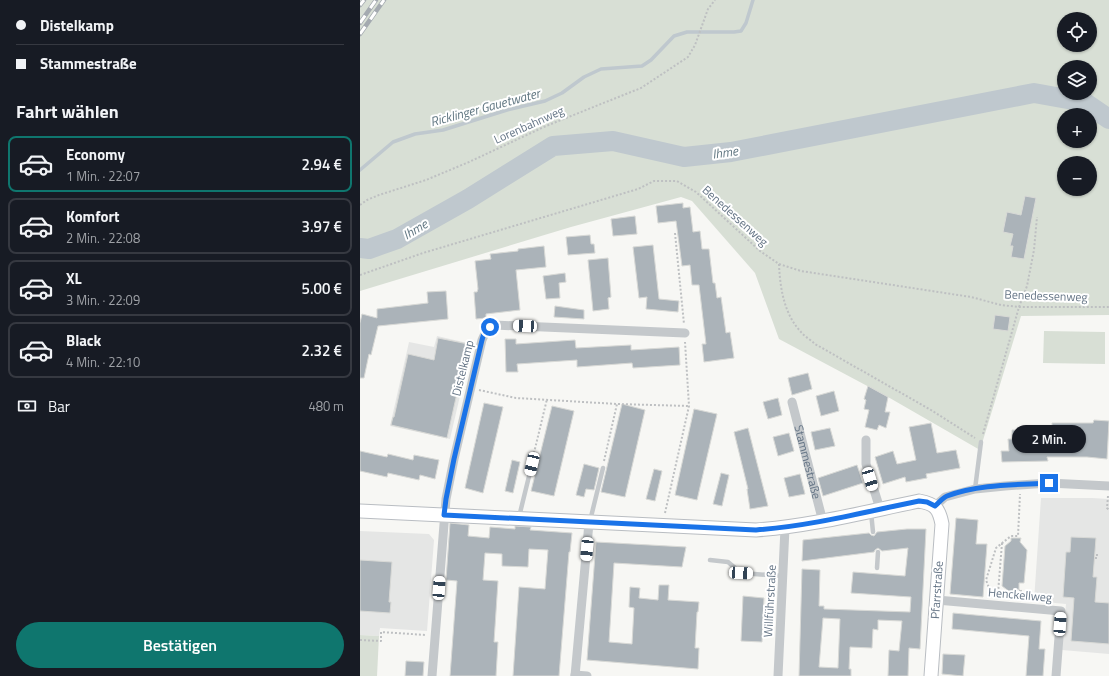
<!DOCTYPE html>
<html lang="de">
<head>
<meta charset="utf-8">
<style>
	body { margin:0; font-family:"Titillium Web",sans-serif; background:#20242c; color:#f1f3f6; height:100vh; display:flex; flex-direction:column; font-size:15px; white-space:nowrap }
	* { box-sizing:border-box; margin:0 }
	p { font-size:13px; color:#9ea1a6 }
	.icon { flex:none; width:22px; height:22px; fill:none; stroke:currentColor; stroke-width:2; stroke-linecap:round; stroke-linejoin:round }
	.map { position:relative; flex:1; overflow:hidden }
	.drawer { display:flex; flex-direction:column; background:#171b24; width:360px }
	.drawer>* { flex:none }
	.banner { display:grid; align-content:center; height:88px; padding:0 16px; background:#171b24 }
	.tools { position:absolute; left:697px; top:12px; display:grid; gap:8px }
	.tools a { display:grid; place-items:center; width:40px; height:40px; border-radius:50%; background:#171b24; box-shadow:0 1px 3px #0004; font-size:20px }
	.end { position:absolute; width:18px; height:18px; margin:-9px; border:5px solid #1a73e8; background:#fff; box-shadow:0 0 0 2px #fff }
	.from { border-radius:50% }
	.bubble { position:absolute; height:28px; border-radius:14px; background:#171b24; box-shadow:0 1px 3px #0004; font-size:13px; font-weight:600; line-height:28px; text-align:center }
	.car { position:absolute; width:12px; height:24px; margin:-12px -6px; border-radius:5px; box-shadow:0 0 3px 1px #0007; background:linear-gradient(#fff 24%,#345 0 40%,#fff 0 76%,#345 0 86%,#fff 0) }
	.banner b { display:flex; align-items:center; gap:14px; height:38px; font-size:15px }
	.banner b+b { border-top:1px solid #363941 }
	.banner i { width:10px; height:10px; background:#f1f3f6 }
	ul { padding:0; list-style:none }
	li { display:flex; align-items:center; gap:12px; height:56px; margin:0 8px 6px; padding:0 8px; border:2px solid #363941; border-radius:8px }
	li div { flex:1 }
	li b { display:block; font-size:15px }
	li em { font-style:normal; font-weight:600 }
	li.selected { border-color:#0f766e }
	li>.icon { width:36px; height:36px; stroke-width:1.5 }
	h2 { padding:0 16px; font-size:18px; line-height:48px }
	.pay { display:flex; align-items:center; gap:10px; height:44px; padding:0 16px; font-size:15px }
	.pay p { margin-inline-start:auto }
	.primary-button { display:flex; gap:8px; margin-top:auto; padding:8px 16px }
	.primary-button a { flex:1; height:46px; border-radius:24px; background:#0f766e; color:#fff; font-size:16px; font-weight:600; line-height:46px; text-align:center }
	main { display:flex; flex:1; min-height:0 }
	.map>svg:first-child { display:block }
	.built { fill:#e5e6e5 }
	.green { fill:#d8dfd5; fill-rule:evenodd }
	.lines { fill:none; stroke-linecap:round; stroke-linejoin:round }
	.stream { stroke:#bfc8ce; stroke-width:3.5 }
	.river { stroke:#bfc8ce; stroke-width:20 }
	.building { fill:#abb3b9; stroke:#d8d9d6; fill-rule:evenodd }
	.secondary-casing { stroke:#b9bdc2; stroke-width:15 }
	.path { stroke:#bec0c2; stroke-width:2; stroke-dasharray:2 2; stroke-linecap:butt }
	.lane { stroke:#c4c8cb; stroke-width:4.5 }
	.street { stroke:#c4c8cb; stroke-width:9 }
	.secondary { stroke:#fff; stroke-width:13 }
	.rail-casing { stroke:#a4aab0; stroke-width:4.5 }
	.rail { stroke:#fff; stroke-width:3; stroke-dasharray:9; stroke-linecap:butt }
	.route { stroke:#1a73e8; stroke-width:5 }
	.labels { text-anchor:middle; stroke-width:4; stroke-linejoin:round; paint-order:stroke }
	.street-label { font-size:12px; fill:#657586; stroke:#fff }
	.water-label { font-size:13px; font-style:italic; fill:#617782; stroke:#fff }
</style>
</head>
<body>
<main>
<section class="drawer">
<div class="banner">
<b><i class="from"></i>Distelkamp</b>
<b><i></i>Stammestraße</b>
</div>
<h2>Fahrt wählen</h2>
<ul>
<li class="selected"><svg class="icon" aria-label="car" viewBox="0 0 24 24"><path d="M5 17H2v-5l4-1 3-4h7l3 4 3 1v5h-3M9 17h6M6 11h13"/><circle cx="7" cy="17" r="2"/><circle cx="17" cy="17" r="2"/></svg><div><b>Economy</b><p>1 Min. · 22:07</p></div><em>2.94 €</em></li>
<li><svg class="icon" aria-label="car" viewBox="0 0 24 24"><path d="M5 17H2v-5l4-1 3-4h7l3 4 3 1v5h-3M9 17h6M6 11h13"/><circle cx="7" cy="17" r="2"/><circle cx="17" cy="17" r="2"/></svg><div><b>Komfort</b><p>2 Min. · 22:08</p></div><em>3.97 €</em></li>
<li><svg class="icon" aria-label="car" viewBox="0 0 24 24"><path d="M5 17H2v-5l4-1 3-4h7l3 4 3 1v5h-3M9 17h6M6 11h13"/><circle cx="7" cy="17" r="2"/><circle cx="17" cy="17" r="2"/></svg><div><b>XL</b><p>3 Min. · 22:09</p></div><em>5.00 €</em></li>
<li><svg class="icon" aria-label="car" viewBox="0 0 24 24"><path d="M5 17H2v-5l4-1 3-4h7l3 4 3 1v5h-3M9 17h6M6 11h13"/><circle cx="7" cy="17" r="2"/><circle cx="17" cy="17" r="2"/></svg><div><b>Black</b><p>4 Min. · 22:10</p></div><em>2.32 €</em></li>
</ul>
<div class="pay"><svg class="icon" aria-label="cash" viewBox="0 0 24 24"><path d="M3 7h18v10H3z"/><circle cx="12" cy="12" r="2"/></svg>Bar<p>480 m</p></div>
<div class="primary-button"><a>Bestätigen</a></div>
</section>
<div class="map">
<svg width="749" height="676" viewBox="0 0 749 676">
	<rect width="100%" height="100%" fill="#f7f7f4"/>
	<g class="built">
		<polygon points="77,336 112,344 90,439 30,426 49,342 74,347"/>
		<polygon points="681,498 732,498 749,499 749,654 702,650 706,604 674,601"/>
		<polygon points="0,531 69,534 74,540 67,631 20,628 19,636 0,635"/>
	</g>
	<g class="green">
		<path d="M0 0H749V315L661 316 620 450 528 397 419 339 395 273 332 201 321 197 211 227 0 291ZM704 19H730V45H704ZM704 67H730V93H704ZM704 115H730V141H704ZM704 163H730V189H704Z"/>
		<polygon points="684,331 745,332 745,364 683,363"/>
		<polygon points="0,635 19,636 17,676 0,676"/>
	</g>
	<g class="lines">
		<polyline class="stream" points="0,170 33,142 55,134 83,130 147,110 185,101 202,93 224,77 241,69 282,66 291,60 314,36 327,32 374,32 381,31 386,23 393,0"/>
		<polyline class="river" points="0,248 9,249 37,239 108,199 193,146 253,141 324,157 371,152 674,93 724,102 749,119"/>
	</g>
	<g class="building">
		<polygon points="665,196 676,198 664,259 651,257 653,246 650,246 653,234 643,232 647,212 661,215"/>
		<polygon points="323,203 323,208 330,207 333,232 340,231 342,249 349,249 353,283 355,283 357,298 361,297 366,333 370,332 374,358 344,362 342,344 346,344 339,285 332,285 330,265 322,266 316,221 298,223 296,206"/>
		<polygon points="275,216 277,234 253,236 251,219"/>
		<polygon points="230,235 231,244 234,244 235,253 208,255 206,237"/>
		<polygon points="293,245 299,299 319,301 318,312 286,309 287,297 279,298 273,247"/>
		<polygon points="184,246 186,267 156,270 160,310 126,314 126,318 116,319 114,292 117,292 118,289 115,261 131,259 130,254 158,251 158,249"/>
		<polygon points="248,258 251,297 248,298 249,309 233,311 228,260"/>
		<polygon points="205,273 206,282 199,283 200,298 186,299 183,276"/>
		<polygon points="86,291 88,319 18,326 11,355 9,354 4,378 0,378 0,323 2,314 17,318 17,309 68,303 67,292"/>
		<polygon points="195,306 224,310 224,319 194,317"/>
		<polygon points="635,315 650,317 648,331 633,329"/>
		<polygon points="78,338 108,344 87,438 31,425 33,417 34,417 48,354 74,360"/>
		<polygon points="145,339 156,339 156,344 215,340 216,348 271,345 271,350 319,347 320,365 273,368 272,363 217,367 217,360 157,364 158,372 146,372"/>
		<polygon points="448,373 452,389 432,395 428,378"/>
		<polygon points="508,386 528,397 525,412 530,412 526,428 519,425 517,430 505,427 509,410 504,409 506,400 504,399"/>
		<polygon points="474,391 479,411 461,416 456,396"/>
		<polygon points="418,398 422,415 408,419 403,402"/>
		<polygon points="124,403 143,407 123,493 105,488"/>
		<polygon points="262,404 285,410 265,497 241,492"/>
		<polygon points="192,406 214,411 194,496 171,491"/>
		<polygon points="334,409 357,414 337,500 315,495"/>
		<polygon points="734,420 749,421 747,459 727,457 687,457 688,461 642,462 641,451 649,451 648,439 652,439 652,430 692,431 692,423 733,423"/>
		<polygon points="571,423 577,453 596,450 600,468 566,474 567,478 546,482 545,477 523,484 515,457 533,451 537,464 556,460 549,427"/>
		<polygon points="388,428 408,506 390,509 387,489 388,489 374,432"/>
		<polygon points="470,428 475,446 455,450 451,432"/>
		<polygon points="429,433 434,451 418,456 413,437"/>
		<polygon points="0,451 27,457 28,454 53,460 54,455 79,460 75,479 60,475 59,480 28,473 27,477 0,471"/>
		<polygon points="152,460 160,462 153,493 145,491"/>
		<polygon points="224,464 239,468 234,490 226,489 224,497 216,495"/>
		<polygon points="497,465 503,483 463,496 458,478"/>
		<polygon points="294,469 302,471 295,501 286,499"/>
		<polygon points="361,473 369,475 362,506 353,504"/>
		<polygon points="440,474 445,494 429,497 424,478"/>
		<polygon points="596,518 618,520 616,544 627,544 623,597 590,594"/>
		<polygon points="90,523 109,525 108,536 129,538 130,527 155,529 155,526 171,527 170,530 212,533 210,552 209,552 199,676 153,676 159,587 185,589 188,550 169,549 168,567 142,566 142,554 125,553 123,580 138,581 134,642 138,642 136,676 90,676 97,581 86,580"/>
		<path d="M547 529H566L560 649 549 648 548 676H528L529 650 539 651 542 621 518 620V630L513 629 512 648 490 647 489 669H491V676H439L442 569 460 570 459 606H464V609L550 612 551 597 491 593 493 572 545 576 548 548 522 551 518 548 515 550 514 552 442 561 443 540 509 533 511 535 514 536 517 532ZM463 618 480 619 478 668 459 667Z"/>
		<polygon points="711,537 736,538 733,577 737,577 735,602 749,603 749,644 711,641 714,598 703,597 706,552 710,552"/>
		<polygon points="651,538 661,538 660,542 667,550 664,583 659,583 659,589 655,592 650,592 642,586 645,546 651,541"/>
		<polygon points="236,542 326,547 322,567 254,563 249,642 272,644 274,608 269,607 270,587 280,588 279,598 298,600 299,585 309,585 308,600 339,602 338,612 337,612 335,648 339,648 338,669 227,660"/>
		<polygon points="0,560 32,562 29,602 31,602 30,613 0,611"/>
		<polygon points="383,596 404,598 402,642 381,641"/>
		<polygon points="593,613 681,621 679,649 685,649 683,676 666,676 669,636 592,629"/>
		<polygon points="583,654 605,655 603,676 582,674"/>
		<polygon points="46,661 64,662 63,676 45,676"/>
	</g>
	<g class="lines">
		<defs>
			<path id="secondary" d="M0 511 396 530C451 526 505 512 559 501 575 504 579 508 582 524L571 676"/>
		</defs>
		<use href="#secondary" class="secondary-casing"/>
		<g class="path">
			<polyline points="0,205 7,200 19,195 66,180 109,162 186,126 281,88 328,57 335,45 348,9 355,0"/>
			<polyline points="315,233 324,324"/>
			<path d="M419 264C420 288 424 314 441 332 445 337 451 340 455 344L571 410 615 438"/>
			<polyline points="0,275 63,253 278,189 294,181 317,181 336,192 400,251 419,264 441,271 611,297 641,305 659,307 749,307"/>
			<polyline points="119,390 156,398 257,404 329,406"/>
			<polyline points="623,434 659,307 667,286 674,250 677,217"/>
			<polyline points="173,457 187,399"/>
			<polyline points="244,461 257,404"/>
			<polyline points="748,496 747,508 749,510"/>
			<polyline points="305,513 329,406 325,342"/>
			<polyline points="642,543 638,593 631,593 626,580 636,548 651,536 658,536 660,494"/>
			<polyline points="735,558 737,558 737,552"/>
			<polyline points="638,593 655,596 661,591 660,590"/>
			<polyline points="656,593 660,590"/>
			<polyline points="0,640 21,641 21,632 66,635"/>
		</g>
		<g class="lane">
			<polyline points="615,489 621,442"/>
			<polyline points="511,512 513,532"/>
			<polyline points="159,517 172,464"/>
			<polyline points="230,521 243,468"/>
			<polyline points="350,560 368,562 381,573 423,576"/>
			<polyline points="517,568 518,552"/>
		</g>
		<g class="street">
			<path id="s1" d="M432 402 463 522"/>
			<polyline points="506,440 506,464 520,509"/>
			<polyline points="575,506 585,497 615,489 645,486 689,483 749,486"/>
			<polyline points="577,600 701,611 696,676"/>
			<polyline points="215,675 227,676"/>
			<polyline points="72,676 86,499 94,459 122,340 127,329 134,325 325,333"/>
			<polyline points="215,676 229,523"/>
			<polyline points="418,676 425,528"/>
		</g>
		<use href="#secondary" class="secondary"/>
		<defs>
			<g id="rail">
				<polyline points="0,5 4,0"/>
				<polyline points="0,23 16,0"/>
				<polyline points="0,34 24,0"/>
			</g>
		</defs>
		<use href="#rail" class="rail-casing"/>
		<use href="#rail" class="rail"/>
	</g>
	<g class="lines">
		<path class="route" d="M130 327 124 333 122 340 94 459 86 499 84 515 396 530C451 526 505 512 559 501L567 502 575 506C579 503 582 498 587 496 619 484 656 485 689 483"/>
	</g>
	<g class="labels">
		<g class="street-label">
			<text transform="translate(169 125) rotate(-24)" y="4">Lorenbahnweg</text>
			<text transform="translate(375 216) rotate(42)" y="4">Benedessenweg</text>
			<text transform="translate(686 296) rotate(2)" y="4">Benedessenweg</text>
			<text transform="translate(103 368) rotate(-76)" y="4">Distelkamp</text>
			<text dy="4" stroke="none"><textPath href="#s1" startOffset="62">Stammestraße</textPath></text>
			<text transform="translate(577 590) rotate(-86)" y="4">Pfarrstraße</text>
			<text transform="translate(660 595) rotate(5)" y="4">Henckellweg</text>
			<text transform="translate(410 601) rotate(-87)" y="4">Willführstraße</text>
		</g>
		<g class="water-label">
			<text transform="translate(125 107) rotate(-15)" y="5">Ricklinger Gauetwater</text>
			<text transform="translate(365 152) rotate(-8)" y="5">Ihme</text>
			<text transform="translate(55 229) rotate(-31)" y="5">Ihme</text>
		</g>
	</g>
</svg>
<div class="tools">
<a><svg class="icon" aria-label="locate" viewBox="0 0 24 24"><circle cx="12" cy="12" r="6"/><path d="M12 2v4M12 18v4M2 12h4M18 12h4"/></svg></a>
<a><svg class="icon" aria-label="layers" viewBox="0 0 24 24"><path d="M12 4l9 5-9 5-9-5zM3 14l9 5 9-5"/></svg></a>
<a>+</a>
<a>−</a>
</div>
<i class="end from" style="left:130px;top:327px"></i>
<i class="end" style="left:689px;top:483px"></i>
<div class="bubble" style="left:652px;top:425px;width:74px">2 Min.</div>
<i class="car" style="left:165px;top:326px;rotate:273deg"></i>
<i class="car" style="left:172px;top:464px;rotate:193deg"></i>
<i class="car" style="left:510px;top:479px;rotate:163deg"></i>
<i class="car" style="left:227px;top:549px;rotate:185deg"></i>
<i class="car" style="left:381px;top:573px;rotate:93deg"></i>
<i class="car" style="left:79px;top:588px;rotate:4deg"></i>
<i class="car" style="left:700px;top:624px;rotate:4deg"></i>
</div>
</main>
</body>
</html>
